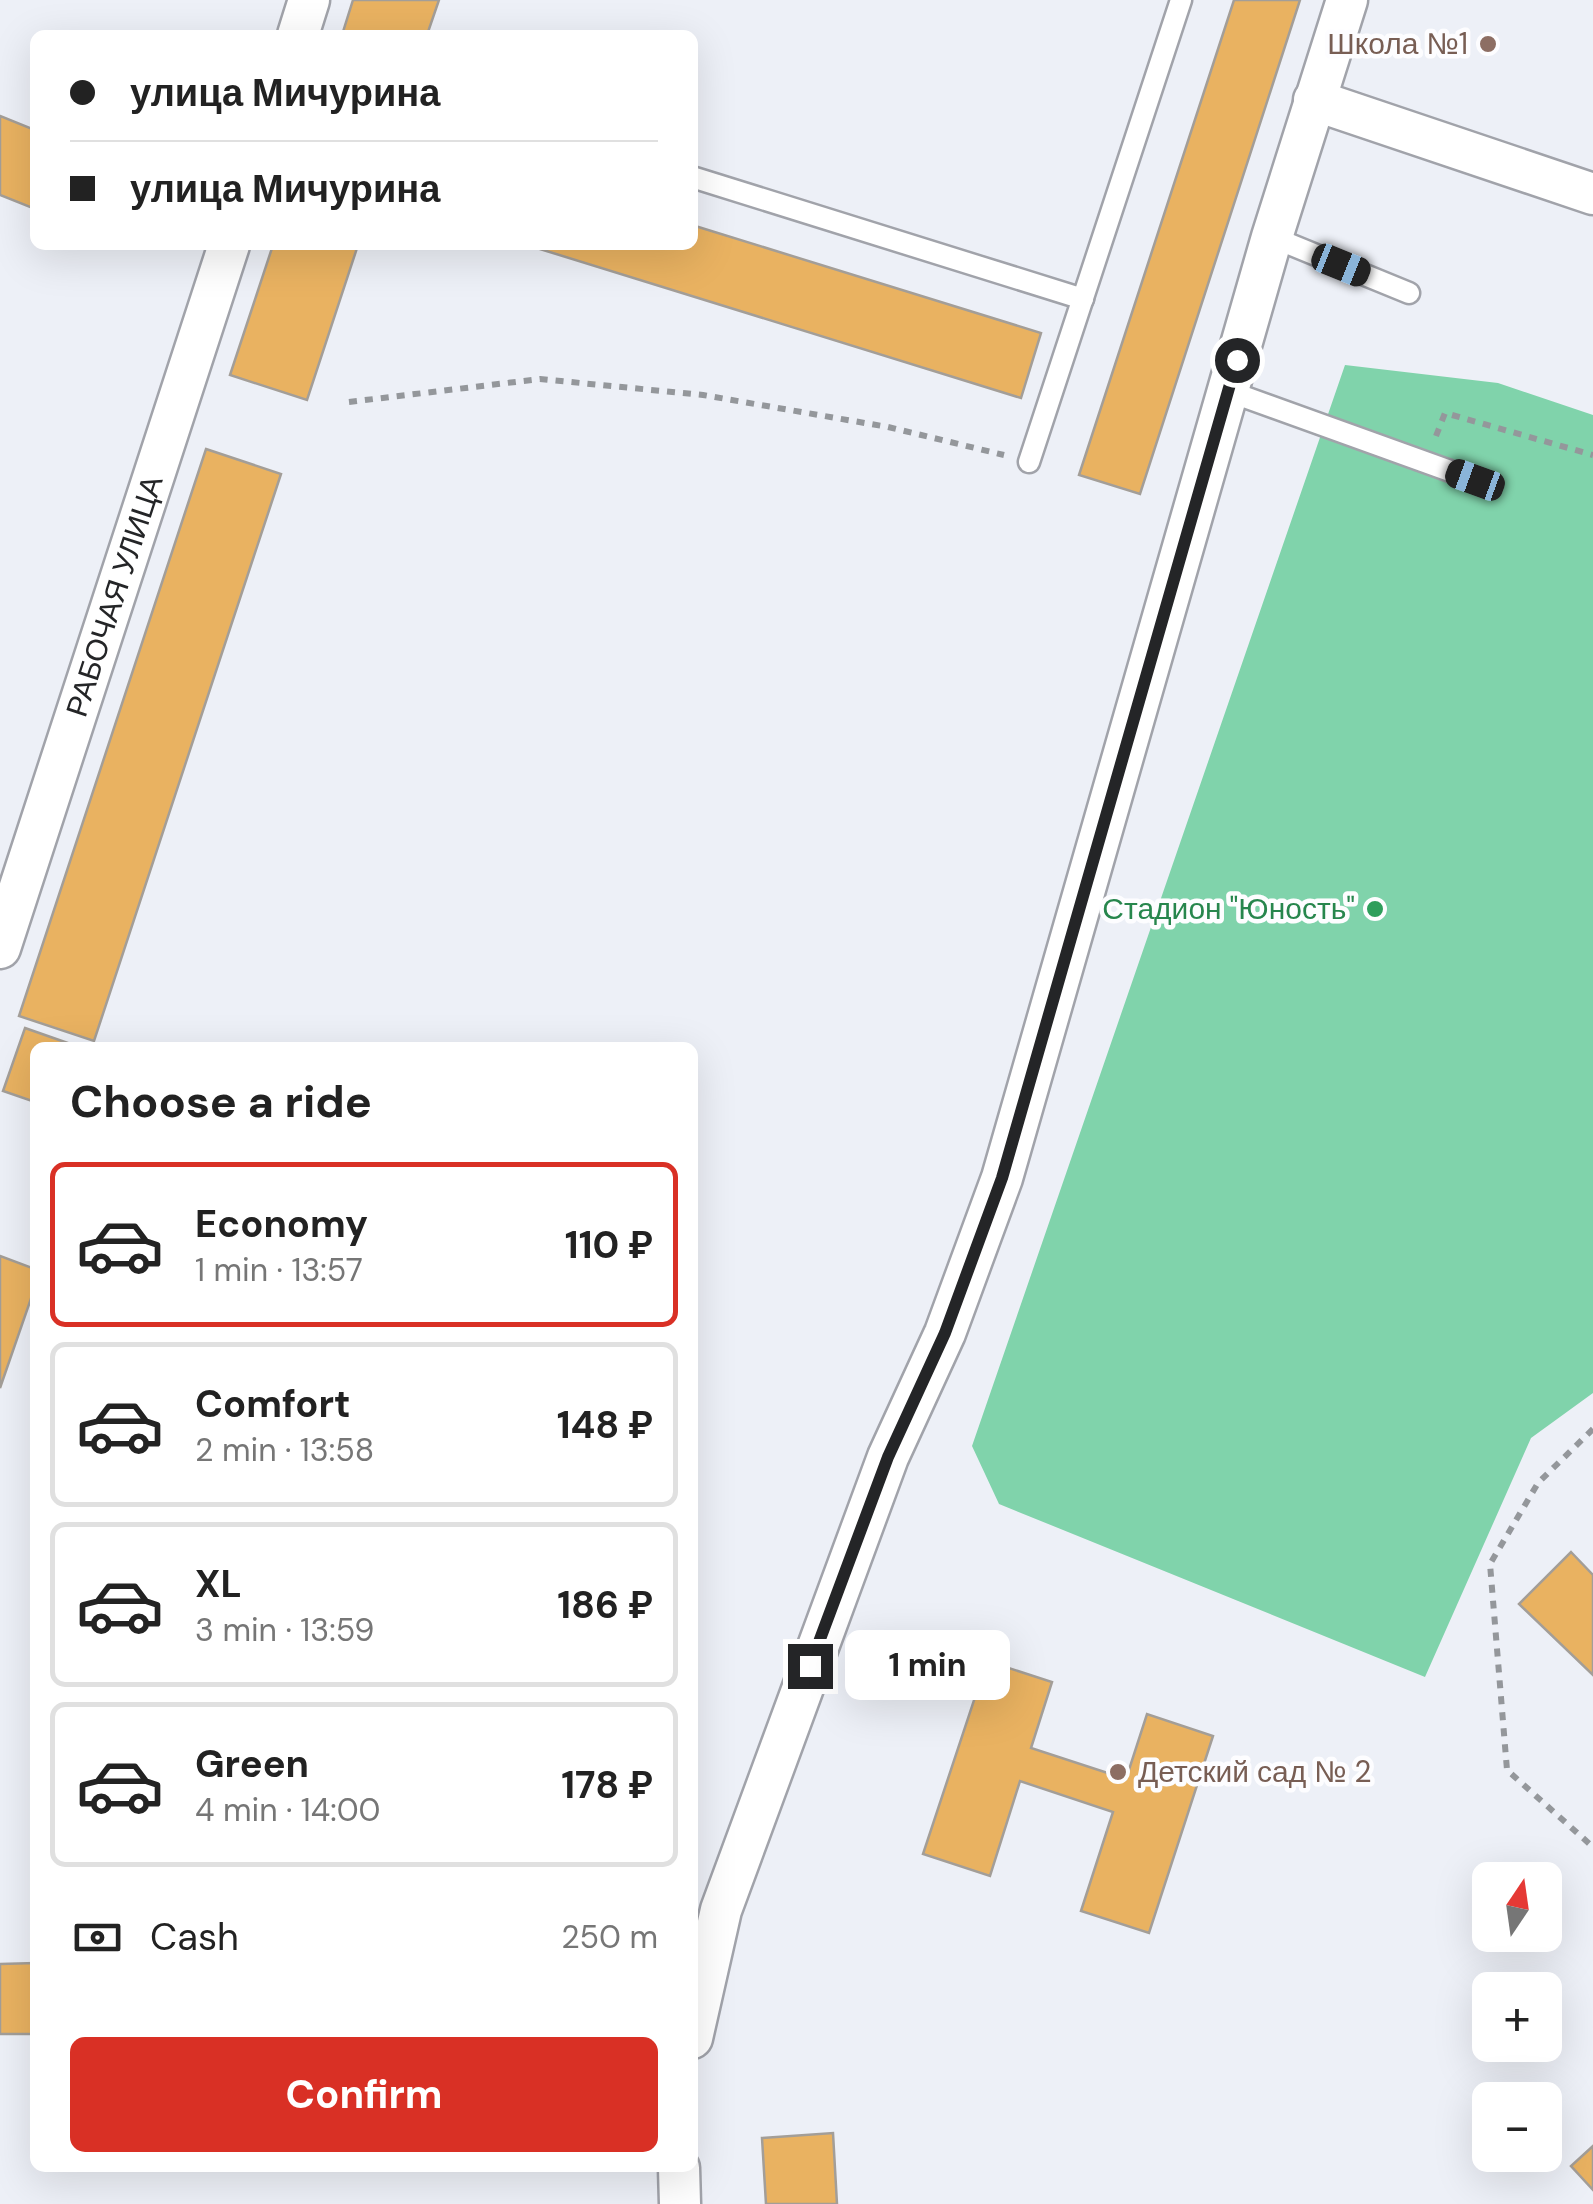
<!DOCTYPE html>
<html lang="en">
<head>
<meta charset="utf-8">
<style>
	body { margin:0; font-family:"DM Sans",sans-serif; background:#f6f6f6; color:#222; height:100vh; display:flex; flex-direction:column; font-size:38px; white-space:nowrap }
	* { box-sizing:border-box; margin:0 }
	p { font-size:32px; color:#767676 }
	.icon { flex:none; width:55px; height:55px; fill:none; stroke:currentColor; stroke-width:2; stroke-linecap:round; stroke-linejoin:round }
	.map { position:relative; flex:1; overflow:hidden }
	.drawer { position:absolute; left:30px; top:1042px; width:668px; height:1130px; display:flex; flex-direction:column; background:#fff; border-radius:15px; box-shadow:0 10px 40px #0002 }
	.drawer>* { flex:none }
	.top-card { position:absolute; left:30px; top:30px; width:668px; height:220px; border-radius:15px; box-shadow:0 10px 40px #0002; display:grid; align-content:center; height:220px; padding:0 40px; background:#fff }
	.needle { width:65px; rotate:13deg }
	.fabs { position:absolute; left:1472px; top:1862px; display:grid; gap:20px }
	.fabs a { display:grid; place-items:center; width:90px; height:90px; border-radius:15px; background:#fff; box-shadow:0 10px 40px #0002; font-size:50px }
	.end { position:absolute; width:45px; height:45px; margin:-22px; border:12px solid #242527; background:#fff; box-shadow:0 0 0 5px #fff }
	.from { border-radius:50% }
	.bubble { position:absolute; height:70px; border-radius:15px; background:#fff; box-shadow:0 10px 40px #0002; font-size:32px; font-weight:700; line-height:70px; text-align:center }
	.car { position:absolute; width:30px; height:60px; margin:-30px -15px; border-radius:12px; box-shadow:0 0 8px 2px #0007; background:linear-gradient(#222 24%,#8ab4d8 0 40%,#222 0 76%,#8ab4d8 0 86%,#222 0) }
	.top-card b { display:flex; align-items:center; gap:35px; height:95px; font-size:38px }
	.top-card b+b { border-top:2px solid #e0e0e0 }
	.top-card i { width:25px; height:25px; background:#222 }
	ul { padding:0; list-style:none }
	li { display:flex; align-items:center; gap:30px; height:165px; margin:0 20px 15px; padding:0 20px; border:5px solid #e0e0e0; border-radius:15px }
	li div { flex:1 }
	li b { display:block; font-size:38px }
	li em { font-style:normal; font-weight:700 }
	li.current { border-color:#d93025 }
	li>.icon { width:90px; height:90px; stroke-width:1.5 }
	h2 { padding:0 40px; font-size:45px; line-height:120px }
	.pay { display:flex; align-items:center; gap:25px; height:110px; padding:0 40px; font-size:38px }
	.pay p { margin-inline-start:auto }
	.primary-button { display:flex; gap:20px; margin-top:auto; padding:20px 40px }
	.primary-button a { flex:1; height:115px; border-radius:15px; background:#d93025; color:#fff; font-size:40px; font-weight:700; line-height:115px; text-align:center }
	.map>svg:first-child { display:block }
	.green { fill:#80d3ab }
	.building { fill:#e9b261; stroke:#a39e98; stroke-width:2.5 }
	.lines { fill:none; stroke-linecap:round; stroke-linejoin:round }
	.lane-casing { stroke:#a1a3aa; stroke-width:25 }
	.street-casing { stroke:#a1a3aa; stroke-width:45 }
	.path { stroke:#94979b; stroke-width:6; stroke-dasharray:8 8; stroke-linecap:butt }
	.lane { stroke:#fff; stroke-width:20 }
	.street { stroke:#fff; stroke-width:40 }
	.route { stroke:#242527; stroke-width:12 }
	.education-dot { fill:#8d6e63; stroke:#fdfdff; stroke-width:4 }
	.leisure-dot { fill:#2e9e5b; stroke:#fdfdff; stroke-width:4 }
	.labels { text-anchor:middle; stroke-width:9; stroke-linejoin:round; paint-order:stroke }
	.education-label { font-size:30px; fill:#785e54; stroke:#fdfdff; text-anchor:end }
	.street-label { font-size:30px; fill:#242527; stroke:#fdfdff }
	.leisure-label { font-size:30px; fill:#27864d; stroke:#fdfdff; text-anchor:end }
</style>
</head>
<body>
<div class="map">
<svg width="1593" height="2204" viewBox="0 0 1593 2204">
	<rect width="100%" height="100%" fill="#edf0f7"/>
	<polygon class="green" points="1345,365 1498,383 1593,415 1593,1393 1531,1438 1425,1677 999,1504 972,1446"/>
	<g class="building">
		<polygon points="353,0 439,0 427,35 342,35"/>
		<polygon points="1234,0 1300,0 1140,494 1079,475"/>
		<polygon points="0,116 35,130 35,209 0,195"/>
		<polygon points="692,225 1041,333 1021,398 527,245 692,245"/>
		<polygon points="273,245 358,245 307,400 230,375"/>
		<polygon points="206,449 281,474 94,1041 19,1016"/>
		<polygon points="25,1028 82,1048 35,1048 35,1102 3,1091"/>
		<polygon points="0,1256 35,1269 35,1287 0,1388"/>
		<polygon points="1571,1552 1593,1575 1593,1675 1519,1604"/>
		<polygon points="987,1661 1052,1682 1031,1748 1126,1779 1147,1714 1213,1736 1149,1933 1081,1911 1113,1812 1020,1781 990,1876 923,1854"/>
		<polygon points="35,1963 35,2034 0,2034 0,1964"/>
		<polygon points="833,2133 837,2204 766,2204 762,2138"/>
		<polygon points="1593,2146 1593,2190 1571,2166"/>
	</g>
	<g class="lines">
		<defs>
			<g id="lane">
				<polyline points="692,177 1083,299"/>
				<polyline points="1272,237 1409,293"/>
				<polyline points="1228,391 1475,480"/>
				<polyline points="1029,462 1181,0"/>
			</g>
			<g id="street">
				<polyline points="298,35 309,0"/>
				<polyline points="1314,100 1593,194"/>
				<path id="s1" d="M0 948 229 245"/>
				<polyline points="692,2038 721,1910 888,1457 945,1333 1002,1178 1272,237 1347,0"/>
				<polyline points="679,2168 680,2204"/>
			</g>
		</defs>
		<use href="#lane" class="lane-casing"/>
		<use href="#street" class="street-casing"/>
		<g class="path">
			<polyline points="349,402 540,379 703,395 888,427 1004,455"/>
			<polyline points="1436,436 1445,413 1593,455"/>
			<polyline points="1593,1429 1538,1483 1490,1564 1507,1770 1593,1847"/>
		</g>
		<use href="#lane" class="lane"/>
		<use href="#street" class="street"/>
	</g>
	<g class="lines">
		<polyline class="route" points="810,1666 888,1457 945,1333 1002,1178 1237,360"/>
	</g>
	<g class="education-dot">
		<circle cx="1488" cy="44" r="10"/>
		<circle cx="1118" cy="1772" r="10"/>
	</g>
	<circle class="leisure-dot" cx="1375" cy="909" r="10"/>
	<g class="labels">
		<g class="education-label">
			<text x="1468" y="54">Школа №1</text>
			<text x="1138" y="1782" text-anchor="start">Детский сад № 2</text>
		</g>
		<g class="street-label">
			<text dy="10" stroke="none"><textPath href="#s1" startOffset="370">РАБОЧАЯ УЛИЦА</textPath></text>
		</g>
		<g class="leisure-label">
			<text x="1355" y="919">Стадион "Юность"</text>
		</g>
	</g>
</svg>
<div class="fabs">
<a><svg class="needle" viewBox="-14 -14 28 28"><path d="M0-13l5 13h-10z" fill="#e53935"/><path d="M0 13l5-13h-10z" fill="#767676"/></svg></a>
<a>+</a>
<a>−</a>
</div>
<i class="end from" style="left:1237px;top:360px"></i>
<i class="end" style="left:810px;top:1666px"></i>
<div class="bubble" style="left:845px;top:1630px;width:165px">1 min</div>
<i class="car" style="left:1341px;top:265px;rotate:112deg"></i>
<i class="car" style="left:1475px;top:480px;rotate:290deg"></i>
<div class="top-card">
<b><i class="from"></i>улица Мичурина</b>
<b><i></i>улица Мичурина</b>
</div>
<section class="drawer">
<h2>Choose a ride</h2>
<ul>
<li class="current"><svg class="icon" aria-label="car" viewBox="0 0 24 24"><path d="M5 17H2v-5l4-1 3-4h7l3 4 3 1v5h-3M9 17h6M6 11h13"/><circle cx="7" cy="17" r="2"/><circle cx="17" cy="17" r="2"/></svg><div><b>Economy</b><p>1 min · 13:57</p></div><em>110 ₽</em></li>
<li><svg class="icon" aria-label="car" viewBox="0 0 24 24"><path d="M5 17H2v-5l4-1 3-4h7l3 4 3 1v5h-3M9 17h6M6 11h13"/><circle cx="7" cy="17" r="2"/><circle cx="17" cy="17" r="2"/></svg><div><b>Comfort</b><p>2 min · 13:58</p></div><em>148 ₽</em></li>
<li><svg class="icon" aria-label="car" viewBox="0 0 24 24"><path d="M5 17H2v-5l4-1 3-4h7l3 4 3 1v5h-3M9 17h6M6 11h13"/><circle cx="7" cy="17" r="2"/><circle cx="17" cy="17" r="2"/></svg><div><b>XL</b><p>3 min · 13:59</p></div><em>186 ₽</em></li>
<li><svg class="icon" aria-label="car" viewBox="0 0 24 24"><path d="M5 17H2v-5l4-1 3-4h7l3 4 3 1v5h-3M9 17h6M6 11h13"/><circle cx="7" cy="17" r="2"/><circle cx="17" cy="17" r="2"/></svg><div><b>Green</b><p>4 min · 14:00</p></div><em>178 ₽</em></li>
</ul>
<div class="pay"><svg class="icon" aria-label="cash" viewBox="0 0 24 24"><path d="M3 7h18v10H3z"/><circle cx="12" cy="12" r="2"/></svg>Cash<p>250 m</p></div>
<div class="primary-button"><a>Confirm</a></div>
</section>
</div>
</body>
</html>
